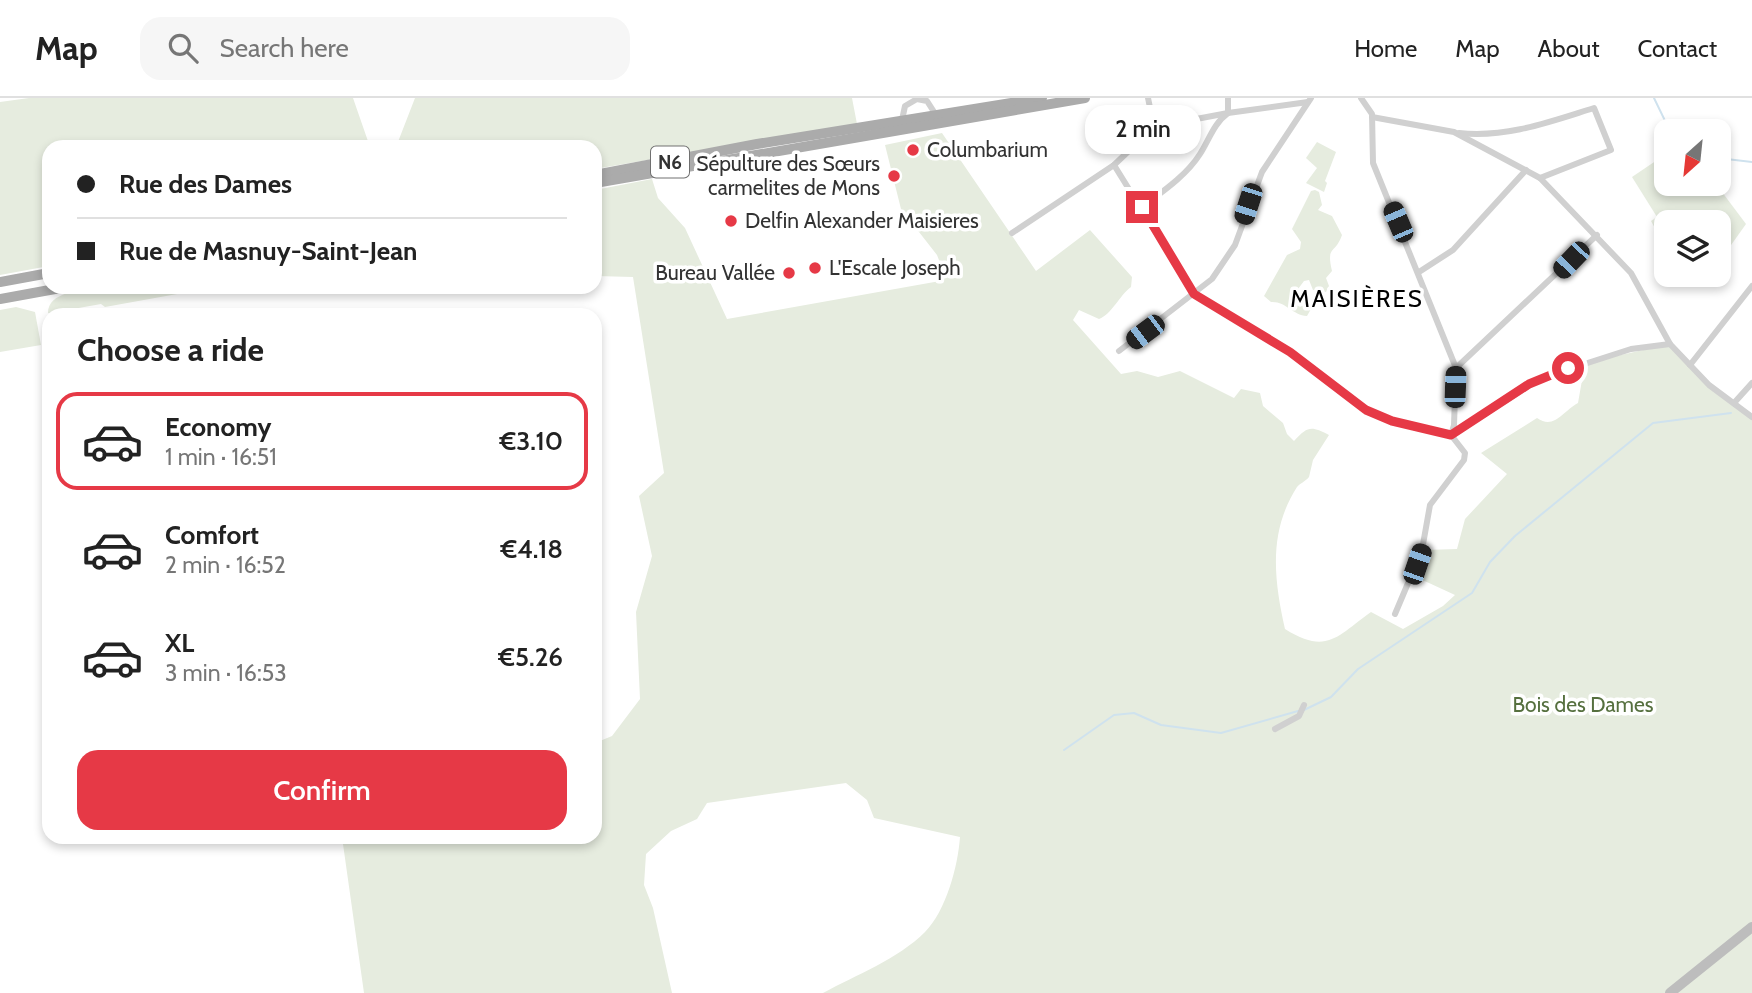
<!DOCTYPE html>
<html lang="en">
<head>
<meta charset="utf-8">
<style>
	body { margin:0; font-family:Cabin,sans-serif; background:#f6f6f6; color:#222; height:100vh; display:flex; flex-direction:column; font-size:26px; white-space:nowrap }
	* { box-sizing:border-box; margin:0 }
	p { font-size:23px; color:#767676 }
	.icon { flex:none; width:38px; height:38px; fill:none; stroke:currentColor; stroke-width:2; stroke-linecap:round; stroke-linejoin:round }
	.map { position:relative; flex:1; overflow:hidden }
	.details { position:absolute; left:42px; top:210px; width:560px; height:536px; display:flex; flex-direction:column; background:#fff; border-radius:21px; box-shadow:0 4px 10px #0003 }
	.details>* { flex:none }
	.banner { position:absolute; left:42px; top:42px; width:560px; height:154px; border-radius:21px; box-shadow:0 4px 10px #0003; display:grid; align-content:center; height:154px; padding:0 35px; background:#fff }
	.needle { width:46px; rotate:207deg }
	.fabs { position:absolute; left:1654px; top:21px; display:grid; gap:14px }
	.fabs a { display:grid; place-items:center; width:77px; height:77px; border-radius:14px; background:#fff; box-shadow:0 4px 10px #0003; font-size:35px }
	.end { position:absolute; width:32px; height:32px; margin:-16px; border:9px solid #e63946; background:#fff; box-shadow:0 0 0 4px #fff }
	.from { border-radius:50% }
	.bubble { position:absolute; height:49px; border-radius:21px; background:#fff; box-shadow:0 4px 10px #0003; font-size:23px; font-weight:600; line-height:49px; text-align:center }
	.car { position:absolute; width:21px; height:42px; margin:-21px -10px; border-radius:9px; box-shadow:0 0 5px 2px #0007; background:linear-gradient(#222 24%,#8ab4d8 0 40%,#222 0 76%,#8ab4d8 0 86%,#222 0) }
	.banner b { display:flex; align-items:center; gap:24px; height:66px; font-size:26px }
	.banner b+b { border-top:2px solid #e0e0e0 }
	.banner i { width:18px; height:18px; background:#222 }
	ul { padding:0; list-style:none }
	li { display:flex; align-items:center; gap:21px; height:98px; margin:0 14px 10px; padding:0 21px; border:4px solid transparent; border-radius:21px }
	li div { flex:1 }
	li b { display:block; font-size:26px }
	li em { font-style:normal; font-weight:600 }
	li.active { border-color:#e63946 }
	li>.icon { width:63px; height:63px; stroke-width:1.5 }
	h2 { padding:0 35px; font-size:32px; line-height:84px }
	.button { display:flex; gap:14px; margin-top:auto; padding:14px 35px }
	.button a { flex:1; height:80px; border-radius:21px; background:#e63946; color:#fff; font-size:28px; font-weight:600; line-height:80px; text-align:center }
	header { display:flex; align-items:center; gap:42px; box-sizing:border-box; height:98px; padding:0 35px; background:#fff; border-bottom:2px solid #e0e0e0 }
	header strong { font-size:33px }
	nav { display:flex; gap:38px; margin-inline-start:auto; font-size:24px }
	.search { width:490px; height:63px; background:#f6f6f6; display:flex; align-items:center; gap:18px; box-sizing:border-box; padding:0 24px; border-radius:21px; color:#767676; font-size:26px }
	.map>svg:first-child { display:block }
	.green { fill:#e6ecdf }
	.lines { fill:none; stroke-linecap:round; stroke-linejoin:round }
	.stream { stroke:#cfe2ee; stroke-width:2 }
	.minor { stroke:#d0d0d0; stroke-width:6 }
	.secondary { stroke:#bdbdbd; stroke-width:10 }
	.primary { stroke:#ababab; stroke-width:10 }
	.route { stroke:#e63946; stroke-width:9 }
	.poi-dot { fill:#e63946; stroke:#fff; stroke-width:2.5 }
	.labels { text-anchor:middle; stroke-width:7; stroke-linejoin:round; paint-order:stroke }
	.shield { fill:#fff; stroke:#707070; stroke-width:2 }
	.shield-label { font-size:19px; font-weight:bold; fill:#333 }
	.poi-label { font-size:21px; fill:#333; stroke:#fff; text-anchor:start }
	.park-label { font-size:21px; fill:#56703f; stroke:#fff }
	.quarter-label { font-size:24px; letter-spacing:2px; fill:#000; stroke:#fff }
</style>
</head>
<body>
<header>
<strong>Map</strong>
<div class="search"><svg class="icon" aria-label="search" viewBox="0 0 24 24"><circle cx="10" cy="10" r="6"/><path d="M15 15l6 6"/></svg>Search here</div>
<nav><a>Home</a><a>Map</a><a>About</a><a>Contact</a></nav>
</header>
<div class="map">
<svg width="1752" height="895" viewBox="0 0 1752 895">
	<rect width="100%" height="100%" fill="#fff"/>
	<g class="green">
		<polygon points="29,0 353,0 370,49 49,49 49,168 0,177 0,4"/>
		<polygon points="415,0 852,0 857,26 595,71 595,49 396,49"/>
		<path d="M942 35 1036 173 1090 132 1132 179 1131 189C1119 198 1112 216 1099 221L1079 212 1073 222 1121 276 1137 273 1158 279 1180 273 1234 300 1241 291 1260 295 1263 308 1283 325 1287 336 1294 343C1308 328 1311 328 1329 337L1313 362 1309 379C1305 384 1300 385 1297 389 1268 434 1274 482 1285 531 1327 557 1336 539 1371 514L1403 531 1443 508 1455 497 1416 479 1424 452 1457 451 1465 421 1507 376 1481 355 1537 320C1554 332 1562 314 1578 305L1585 265 1670 246 1709 287 1752 319V895H823C856 877 898 861 925 834 946 813 958 768 960 739L874 720 867 702 846 685 707 705 697 721 671 733 646 756 644 787 653 810 672 895H364L342 739 595 738V645L612 638 640 601 636 514 652 458 639 398 664 375 633 179 595 178V92L652 81 658 100 685 130 727 221 940 183 944 175 937 157 901 111 885 47Z"/>
		<polygon points="1317,44 1336,54 1325,83 1327,85 1324,94 1306,85 1317,70 1306,60"/>
		<polygon points="1666,56 1666,86 1716,86 1746,126 1719,164 1718,124 1666,124 1666,150 1651,123 1657,119 1632,79"/>
		<path d="M1315 92 1319 94 1322 107 1318 112 1332 118 1342 137C1335 157 1326 147 1332 173L1326 180 1329 188 1326 194 1313 192 1309 182 1304 183 1295 195 1299 206 1311 211 1307 218C1292 217 1286 203 1271 204L1264 198 1287 157 1300 151 1301 144 1292 131 1311 93Z"/>
		<path d="M99 189H216L105 209 101 206 73 211 69 217 48 215C48 193 82 193 99 189Z"/>
		<polygon points="16,209 35,214 41,247 0,254 0,212"/>
	</g>
	<g class="lines">
		<g class="stream">
			<polyline points="1654,0 1670,33"/>
			<polyline points="1718,60 1752,64"/>
			<polyline points="1304,612 1331,599 1358,571 1472,495 1490,464 1515,438 1653,325 1731,315"/>
			<polyline points="1064,652 1114,617 1134,615 1161,627 1221,635 1298,613"/>
		</g>
		<g class="minor">
			<polyline points="1361,0 1372,16 1373,65 1456,270 1454,327 1451,337"/>
			<polyline points="1372,19 1454,34 1540,80 1631,175 1670,246 1709,287 1752,319"/>
			<polyline points="902,22 905,8 917,1 927,3 936,17"/>
			<polyline points="1154,29 1228,15 1308,4"/>
			<path d="M1459 35C1507 40 1549 24 1594 10L1611 52 1540 80"/>
			<polyline points="1114,67 1194,196 1290,254 1366,312 1392,323 1451,337 1465,355 1464,362 1430,407 1422,452 1395,516"/>
			<path d="M1142 109C1162 94 1186 78 1200 56 1209 42 1214 25 1228 15V0"/>
			<polyline points="1012,135 1114,67 1154,29 1148,0"/>
			<polyline points="1419,174 1453,152 1526,72"/>
			<polyline points="1119,253 1212,181 1235,147 1262,74 1311,0"/>
			<polyline points="1690,267 1752,188"/>
			<polyline points="1456,270 1597,137"/>
			<polyline points="1734,305 1752,285"/>
			<polyline points="1452,337 1541,280 1631,251 1670,246"/>
			<polyline points="1275,631 1299,618 1304,607"/>
		</g>
		<polyline class="secondary" points="1670,895 1752,829"/>
		<g class="primary">
			<polyline points="595,77 757,46 1042,0"/>
			<polyline points="595,85 1085,0"/>
			<polyline points="0,184 49,175"/>
			<polyline points="0,201 66,189"/>
		</g>
	</g>
	<g class="lines">
		<polyline class="route" points="1142,109 1194,196 1290,254 1366,312 1392,323 1451,337 1529,286 1568,270"/>
	</g>
	<g class="poi-dot">
		<circle cx="913" cy="52" r="7"/>
		<circle cx="894" cy="78" r="7"/>
		<circle cx="731" cy="123" r="7"/>
		<circle cx="815" cy="170" r="7"/>
		<circle cx="789" cy="175" r="7"/>
	</g>
	<g class="labels">
		<rect class="shield" x="651" y="48.5" width="38" height="31" rx="5"/>
		<g class="shield-label">
			<text x="670" y="71">N6</text>
		</g>
		<g class="poi-label">
			<text x="927" y="59">Columbarium</text>
			<text x="880" y="73" text-anchor="end">Sépulture des Sœurs<tspan x="880" dy="24">carmelites de Mons</tspan></text>
			<text x="745" y="130">Delfin Alexander Maisieres</text>
			<text x="829" y="177">L'Escale Joseph</text>
			<text x="775" y="182" text-anchor="end">Bureau Vallée</text>
		</g>
		<g class="park-label">
			<text x="1583" y="614">Bois des Dames</text>
		</g>
		<g class="quarter-label">
			<text x="1357" y="209">MAISIÈRES</text>
		</g>
	</g>
</svg>
<div class="fabs">
<a><svg class="needle" viewBox="-14 -14 28 28"><path d="M0-13l5 13h-10z" fill="#e53935"/><path d="M0 13l5-13h-10z" fill="#767676"/></svg></a>
<a><svg class="icon" aria-label="layers" viewBox="0 0 24 24"><path d="M12 4l9 5-9 5-9-5zM3 14l9 5 9-5"/></svg></a>
</div>
<i class="end from" style="left:1568px;top:270px"></i>
<i class="end" style="left:1142px;top:109px"></i>
<div class="bubble" style="left:1085px;top:7px;width:116px">2 min</div>
<i class="car" style="left:1248px;top:106px;rotate:198deg"></i>
<i class="car" style="left:1398px;top:124px;rotate:337deg"></i>
<i class="car" style="left:1571px;top:162px;rotate:224deg"></i>
<i class="car" style="left:1145px;top:234px;rotate:233deg"></i>
<i class="car" style="left:1455px;top:289px;rotate:2deg"></i>
<i class="car" style="left:1417px;top:466px;rotate:19deg"></i>
<div class="banner">
<b><i class="from"></i>Rue des Dames</b>
<b><i></i>Rue de Masnuy-Saint-Jean</b>
</div>
<section class="details">
<h2>Choose a ride</h2>
<ul>
<li class="active"><svg class="icon" aria-label="car" viewBox="0 0 24 24"><path d="M5 17H2v-5l4-1 3-4h7l3 4 3 1v5h-3M9 17h6M6 11h13"/><circle cx="7" cy="17" r="2"/><circle cx="17" cy="17" r="2"/></svg><div><b>Economy</b><p>1 min · 16:51</p></div><em>€3.10</em></li>
<li><svg class="icon" aria-label="car" viewBox="0 0 24 24"><path d="M5 17H2v-5l4-1 3-4h7l3 4 3 1v5h-3M9 17h6M6 11h13"/><circle cx="7" cy="17" r="2"/><circle cx="17" cy="17" r="2"/></svg><div><b>Comfort</b><p>2 min · 16:52</p></div><em>€4.18</em></li>
<li><svg class="icon" aria-label="car" viewBox="0 0 24 24"><path d="M5 17H2v-5l4-1 3-4h7l3 4 3 1v5h-3M9 17h6M6 11h13"/><circle cx="7" cy="17" r="2"/><circle cx="17" cy="17" r="2"/></svg><div><b>XL</b><p>3 min · 16:53</p></div><em>€5.26</em></li>
</ul>
<div class="button"><a>Confirm</a></div>
</section>
</div>
</body>
</html>
